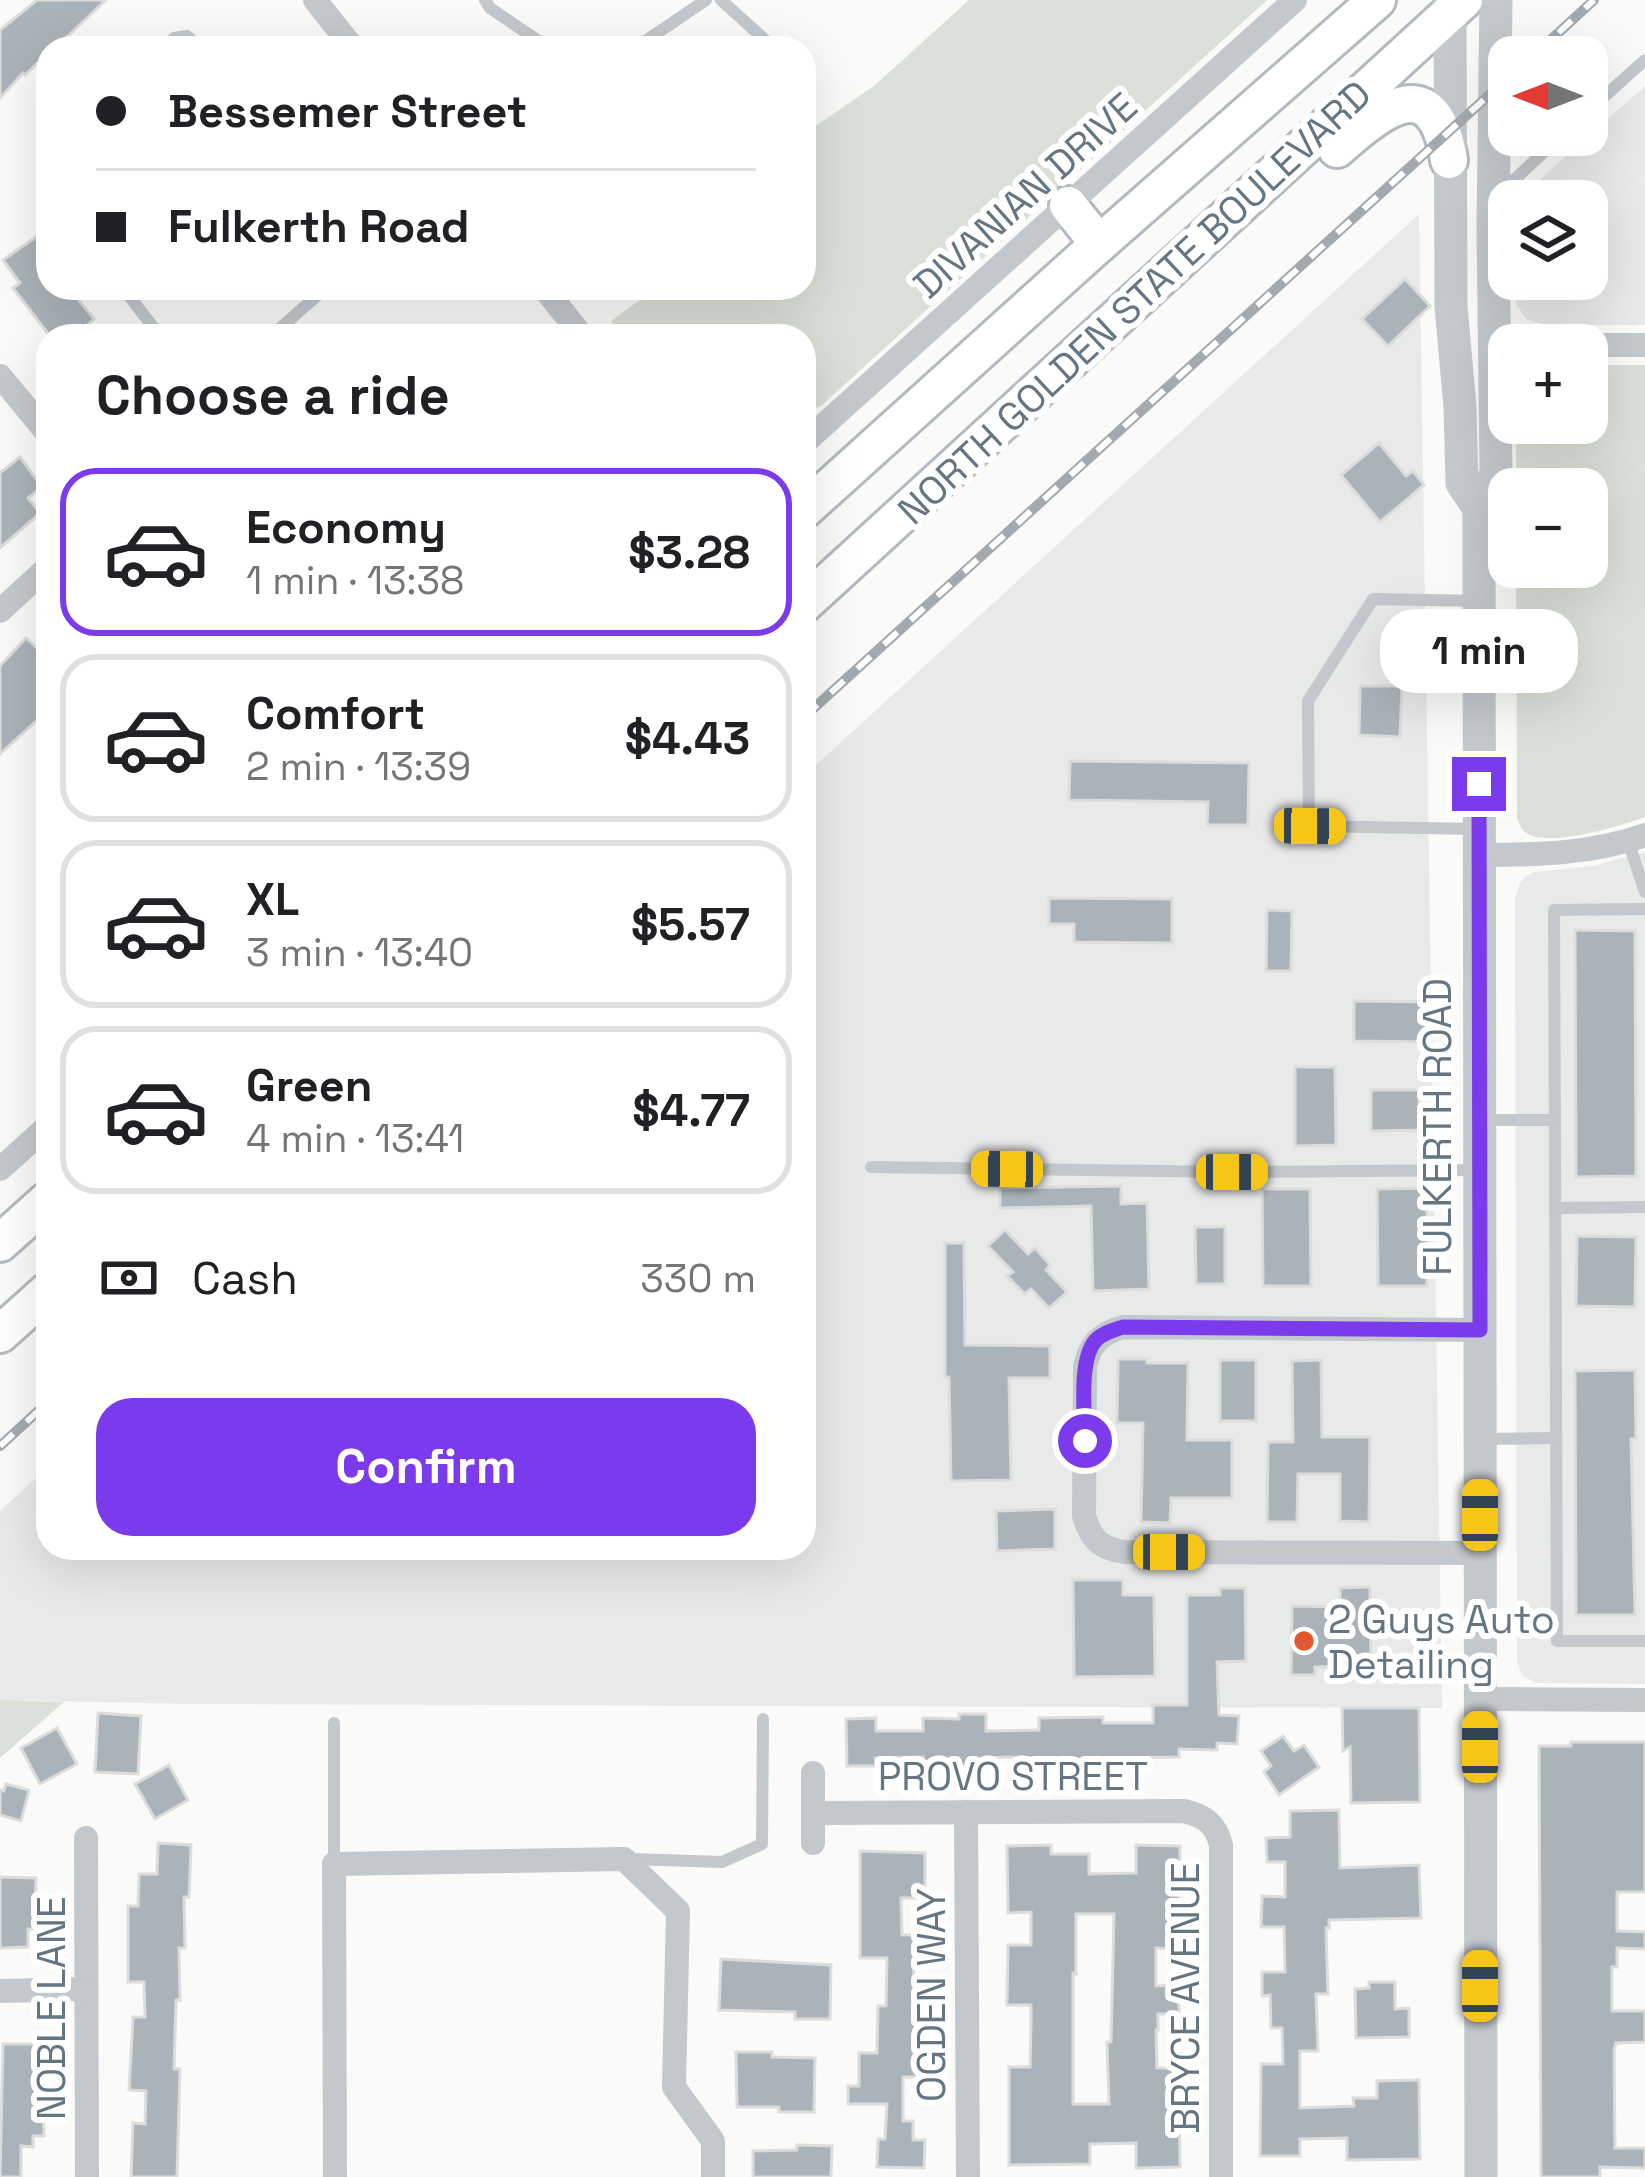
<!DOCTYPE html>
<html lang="en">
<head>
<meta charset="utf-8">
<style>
	body { margin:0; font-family:"Space Grotesk",sans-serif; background:#f2f2f2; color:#202124; height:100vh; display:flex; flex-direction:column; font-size:45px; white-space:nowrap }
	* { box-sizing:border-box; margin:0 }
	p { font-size:39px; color:#757577 }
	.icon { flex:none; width:66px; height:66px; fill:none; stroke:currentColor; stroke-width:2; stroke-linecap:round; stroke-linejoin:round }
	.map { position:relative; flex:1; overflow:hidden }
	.sheet { position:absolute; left:36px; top:324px; width:780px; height:1236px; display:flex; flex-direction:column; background:#fff; border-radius:36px; box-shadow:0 12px 48px #0002 }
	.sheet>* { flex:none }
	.hud { position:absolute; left:36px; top:36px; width:780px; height:264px; border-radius:36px; box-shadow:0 12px 48px #0002; display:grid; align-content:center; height:264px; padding:0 60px; background:#fff }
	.needle { width:78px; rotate:270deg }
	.controls { position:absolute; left:1488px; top:36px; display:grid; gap:24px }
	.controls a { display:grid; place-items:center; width:120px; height:120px; border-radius:24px; background:#fff; box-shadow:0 12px 48px #0002; font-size:60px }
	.end { position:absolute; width:54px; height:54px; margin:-27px; border:15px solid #7c3aed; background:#fff; box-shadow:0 0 0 6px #fff }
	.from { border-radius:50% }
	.bubble { position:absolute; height:84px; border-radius:36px; background:#fff; box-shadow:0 12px 48px #0002; font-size:39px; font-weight:700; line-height:84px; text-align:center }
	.car { position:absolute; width:36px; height:72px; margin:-36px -18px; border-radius:15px; box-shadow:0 0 9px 3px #0007; background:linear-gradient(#f5c518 24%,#345 0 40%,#f5c518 0 76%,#345 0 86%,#f5c518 0) }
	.hud b { display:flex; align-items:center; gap:42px; height:114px; font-size:45px }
	.hud b+b { border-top:3px solid #e0e0e0 }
	.hud i { width:30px; height:30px; background:#202124 }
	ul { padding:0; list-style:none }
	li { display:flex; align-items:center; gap:36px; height:168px; margin:0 24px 18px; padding:0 36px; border:6px solid #e0e0e0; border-radius:36px }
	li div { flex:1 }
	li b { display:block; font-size:45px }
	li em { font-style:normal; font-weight:700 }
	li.selected { border-color:#7c3aed }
	li>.icon { width:108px; height:108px; stroke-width:1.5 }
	h2 { padding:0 60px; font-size:54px; line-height:144px }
	.pay { display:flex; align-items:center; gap:30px; height:132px; padding:0 60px; font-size:45px }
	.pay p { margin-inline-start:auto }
	.cta { display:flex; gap:24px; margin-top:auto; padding:24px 60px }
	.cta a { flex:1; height:138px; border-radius:36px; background:#7c3aed; color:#fff; font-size:48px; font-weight:700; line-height:138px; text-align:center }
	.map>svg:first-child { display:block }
	.built { fill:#e8e9e9 }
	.green { fill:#dadfd7 }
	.building { fill:#aab3b9; stroke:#dcdcda; stroke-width:3; fill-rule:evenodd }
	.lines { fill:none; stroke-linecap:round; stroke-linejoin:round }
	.secondary-casing { stroke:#b3babf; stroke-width:42 }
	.service { stroke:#c3c8cc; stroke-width:12 }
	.minor { stroke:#c3c8cc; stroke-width:24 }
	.tertiary { stroke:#c3c8cc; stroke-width:33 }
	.secondary { stroke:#fff; stroke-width:36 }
	.rail-casing { stroke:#a2aab0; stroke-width:10 }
	.rail { stroke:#fff; stroke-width:6; stroke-dasharray:18; stroke-linecap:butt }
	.route { stroke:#7c3aed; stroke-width:15 }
	.poi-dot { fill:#e4572e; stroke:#fff; stroke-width:4.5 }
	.labels { text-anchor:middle; stroke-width:12; stroke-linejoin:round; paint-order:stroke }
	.street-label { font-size:39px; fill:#657683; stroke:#fff }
	.poi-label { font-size:39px; fill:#657683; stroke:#fff; text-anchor:start }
</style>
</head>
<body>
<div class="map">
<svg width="1645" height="2177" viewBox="0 0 1645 2177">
	<rect width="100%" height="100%" fill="#fafaf8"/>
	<g class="built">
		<polygon points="1645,86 1645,325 1549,325 1527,320 1516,304 1515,279 1587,279 1587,201 1516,201"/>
		<polygon points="1419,214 1442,1708 192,1704 0,1700 0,1511 48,1467 48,1548 804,1548 804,776"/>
		<polygon points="1645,852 1645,1684 1536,1683 1523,1676 1517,1663 1515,898 1520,883 1526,876 1535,872 1593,866"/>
	</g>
	<g class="green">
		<polygon points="969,0 1267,0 821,406 804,412 804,336 606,336 604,334 614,326 611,321 656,288 804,288 804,134 874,86"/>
		<path d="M1587 365H1645V817C1621 826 1551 847 1528 834 1521 830 1520 825 1517 818L1516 567H1587V489H1516V426L1572 427 1573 423H1587Z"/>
		<polygon points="0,1700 64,1702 0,1758"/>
	</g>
	<g class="building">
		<polygon points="37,0 106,0 56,47 48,48 48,53 25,75 23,73 0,98 0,30"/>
		<polygon points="40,234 48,245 48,288 69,288 94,319 84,328 90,336 50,336 13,288 20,283 3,260"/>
		<polygon points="1405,279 1430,306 1388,346 1362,319"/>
		<polygon points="1379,443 1406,476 1413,471 1424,485 1380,522 1341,475"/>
		<polygon points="20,457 42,487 28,498 40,513 0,548 0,473"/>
		<polygon points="26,638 40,651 48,642 48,710 0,754 0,666"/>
		<polygon points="1360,686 1402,686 1400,737 1359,735"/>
		<polygon points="1070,761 1249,763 1248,825 1207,825 1208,802 1069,800"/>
		<polygon points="1049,898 1172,899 1172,943 1074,942 1074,924 1049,924"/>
		<polygon points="1267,910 1292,911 1291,971 1266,971"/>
		<polygon points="1575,930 1635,931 1636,1176 1576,1177"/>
		<polygon points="1354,1001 1431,1002 1431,1042 1354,1041"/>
		<polygon points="1295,1067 1335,1067 1336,1145 1295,1146"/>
		<polygon points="1371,1090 1419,1090 1419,1130 1371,1131"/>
		<polygon points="1121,1186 1121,1204 1147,1203 1149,1289 1093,1291 1091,1206 1000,1208 1000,1188"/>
		<polygon points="1427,1188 1427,1286 1378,1286 1377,1189"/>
		<polygon points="1262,1189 1310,1189 1311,1286 1263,1286"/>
		<polygon points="1195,1227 1225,1227 1225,1284 1196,1284"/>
		<polygon points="1005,1230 1028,1254 1035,1248 1050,1265 1046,1270 1067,1292 1049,1308 1031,1289 1025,1294 1007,1276 1013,1272 988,1246"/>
		<polygon points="1577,1236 1636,1237 1635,1307 1576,1306"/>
		<polygon points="945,1243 964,1243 965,1345 1050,1346 1050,1378 1009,1378 1011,1480 951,1481 949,1377 945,1377"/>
		<polygon points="1118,1359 1147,1359 1147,1363 1188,1363 1187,1440 1232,1440 1232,1498 1171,1498 1170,1523 1141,1522 1143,1423 1117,1423"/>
		<rect x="1220" y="1360" width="36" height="61"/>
		<polygon points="1321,1360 1322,1437 1370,1437 1369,1522 1340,1521 1340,1474 1298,1474 1297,1522 1267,1522 1268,1442 1293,1442 1292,1361"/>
		<polygon points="1635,1370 1636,1439 1631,1439 1635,1615 1576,1615 1575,1371"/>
		<polygon points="1055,1509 1055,1549 997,1551 996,1511"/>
		<polygon points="1073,1580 1123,1580 1123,1595 1154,1595 1155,1676 1074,1677"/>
		<polygon points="1370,1587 1371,1666 1315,1667 1315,1675 1291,1675 1292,1606 1340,1607 1340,1588"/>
		<polygon points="1220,1588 1245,1588 1246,1661 1217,1662 1219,1715 1239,1716 1237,1744 1217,1743 1217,1750 1179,1749 1179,1757 1103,1758 1103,1765 1038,1766 1038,1758 1008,1757 987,1758 987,1766 923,1766 923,1757 875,1758 876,1766 847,1766 846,1719 876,1718 876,1731 923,1731 923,1718 959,1719 959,1714 986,1714 986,1731 1039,1730 1039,1718 1103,1717 1103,1723 1153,1723 1153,1705 1187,1705 1187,1595 1220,1595"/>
		<polygon points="1342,1708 1419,1708 1420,1802 1351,1803 1350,1747 1343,1751"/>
		<polygon points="98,1713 141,1716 138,1774 95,1772"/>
		<polygon points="57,1728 77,1764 40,1784 21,1748"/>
		<polygon points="1283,1736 1294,1751 1304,1745 1319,1767 1279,1795 1264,1772 1271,1766 1261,1751"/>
		<polygon points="1571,1742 1645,1742 1645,1892 1617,1892 1617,1931 1645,1932 1645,1949 1617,1948 1617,1967 1612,1967 1612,2011 1645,2011 1645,2042 1616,2043 1614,2050 1615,2148 1645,2148 1645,2168 1600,2167 1600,2177 1541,2177 1539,1746 1571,1746"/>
		<polygon points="169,1765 188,1800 155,1819 135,1784"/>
		<polygon points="6,1784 29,1790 21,1821 0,1815 0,1790 4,1791"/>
		<polygon points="1339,1810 1340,1868 1419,1865 1421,1918 1329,1920 1329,1928 1326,1928 1328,1994 1316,1994 1318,2051 1300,2051 1300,2108 1354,2106 1353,2098 1377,2098 1377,2081 1419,2080 1420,2159 1347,2160 1347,2138 1300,2139 1300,2156 1260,2156 1261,2064 1283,2064 1282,2028 1271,2028 1270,1995 1262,1996 1262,1972 1285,1972 1284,1927 1261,1927 1262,1896 1285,1897 1285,1862 1267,1862 1266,1838 1290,1837 1290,1811"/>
		<polygon points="158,1843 191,1845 189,1897 184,1897 185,1948 179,1948 180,2000 176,2000 174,2069 180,2069 177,2177 131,2177 133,2123 145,2124 146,2091 129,2090 133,2017 145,2017 144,1982 128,1982 128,1906 138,1906 139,1874 157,1874"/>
		<path d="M1051 1845V1854H1089V1874L1136 1873V1845L1180 1846 1179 1949 1156 1948V1986L1179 1985V2014H1158V2030H1156L1157 2068H1179L1180 2167 1136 2168V2143L1090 2144V2164L1009 2165V2067H1030L1031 2027V2005H1007L1008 1945H1031V1912L1008 1913 1007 1846ZM1076 1914H1114L1111 2042H1107L1109 2104H1073V1973L1076 1974Z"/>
		<polygon points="860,1851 925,1853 925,1898 901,1898 902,1935 925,1935 925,1958 914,1958 913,2006 925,2006 925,2077 903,2077 903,2121 913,2121 913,2140 925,2140 924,2168 877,2167 878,2139 885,2139 887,2104 848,2104 848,2086 859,2086 859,2053 877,2053 878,2006 886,2006 887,1958 860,1958"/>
		<polygon points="0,1877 36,1878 35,1906 44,1906 44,1929 28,1929 28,1947 0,1948"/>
		<polygon points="721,1959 831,1965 830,2019 795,2019 795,2012 719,2010"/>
		<polygon points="1369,1982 1395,1982 1395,2009 1409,2008 1409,2037 1356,2038 1355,1989 1369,1988"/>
		<polygon points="3,2044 42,2044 44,2136 33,2136 33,2147 21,2146 21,2177 0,2177"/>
		<polygon points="736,2052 772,2052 772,2057 815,2058 814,2112 779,2112 779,2107 737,2107"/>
		<polygon points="797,2145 832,2146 831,2177 753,2177 753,2151 797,2150"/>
	</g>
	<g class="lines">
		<defs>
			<g id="secondary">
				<path d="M1337 149C1383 108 1434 68 1449 160"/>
				<polyline points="1068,205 1099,244"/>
				<polyline points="804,510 1099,244 1377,0"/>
				<polyline points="804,604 1464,0"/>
				<polyline points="0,1243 48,1200"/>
				<polyline points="0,1334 48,1291"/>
			</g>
		</defs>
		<use href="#secondary" class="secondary-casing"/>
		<g class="service">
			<polyline points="485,0 490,8 549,48"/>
			<polyline points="721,0 774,48"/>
			<polyline points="165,48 174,38 187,36 201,48"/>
			<polyline points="635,48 706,0"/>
			<polyline points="1587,112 1645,60"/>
			<polyline points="1499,194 1562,135"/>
			<polyline points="123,288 160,336"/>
			<polyline points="271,336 326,288"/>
			<polyline points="1478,601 1373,599 1308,701 1309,826 1478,829"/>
			<polyline points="1628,841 1645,892"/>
			<polyline points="1645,909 1554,910 1557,1641 1645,1641"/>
			<polyline points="1484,1120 1555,1120"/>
			<polyline points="871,1167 1232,1172 1476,1170"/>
			<polyline points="1555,1208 1645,1207"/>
			<polyline points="1481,1439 1556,1438"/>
			<polyline points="334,1723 334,1864"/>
			<polyline points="631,1859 722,1862 762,1844 763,1719"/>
		</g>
		<g class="minor">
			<polyline points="315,0 353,48"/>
			<polyline points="544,288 582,336"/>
			<polyline points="1495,345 1645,345"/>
			<polyline points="0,376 48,434"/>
			<polyline points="804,443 1295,0"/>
			<polyline points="0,611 48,567"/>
			<path d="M1479 855C1535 855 1592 854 1645 835"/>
			<polyline points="0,1169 48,1126"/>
			<path d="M1480 1330 1123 1327C1100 1334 1090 1343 1085 1367L1084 1515C1090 1539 1101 1549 1125 1552L1480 1553"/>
			<polyline points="1480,1699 1645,1700"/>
			<polyline points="966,1812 968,2177"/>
			<path d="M813 1813 1184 1811C1205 1816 1216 1824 1221 1845V2177"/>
			<polyline points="86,1838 87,2177"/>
			<polyline points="813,1843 813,1773"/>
			<polyline points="0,1991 86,1989"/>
			<polyline points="335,2177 334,1864 624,1859 678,1911 674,2087 713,2141 713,2177"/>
		</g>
		<g class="tertiary">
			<polyline points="1450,0 1451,306 1460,407 1462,483 1479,508"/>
			<polyline points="1481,2177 1479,508 1496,474 1493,226 1496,0"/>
		</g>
		<use href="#secondary" class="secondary"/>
		<defs>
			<g id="rail">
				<polyline points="1532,57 1594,0"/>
				<polyline points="804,717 1509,77"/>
				<polyline points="0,1446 48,1402"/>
			</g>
		</defs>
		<use href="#rail" class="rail-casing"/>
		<use href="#rail" class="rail"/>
	</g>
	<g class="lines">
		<path class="route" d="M1085 1441C1085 1416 1078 1359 1096 1340 1103 1333 1114 1330 1123 1327L1480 1330 1479 784"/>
	</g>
	<circle class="poi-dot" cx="1304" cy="1641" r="12"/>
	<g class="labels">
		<g class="street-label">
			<text transform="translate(1025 195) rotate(-42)" y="14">DIVANIAN DRIVE</text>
			<text transform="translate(1134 302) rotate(-43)" y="14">NORTH GOLDEN STATE BOULEVARD</text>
			<text transform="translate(1437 1127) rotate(-90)" y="14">FULKERTH ROAD</text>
			<text x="1013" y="1790">PROVO STREET</text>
			<text transform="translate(931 1995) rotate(-90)" y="14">OGDEN WAY</text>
			<text transform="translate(1185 1998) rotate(-90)" y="14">BRYCE AVENUE</text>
			<text transform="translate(51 2008) rotate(-90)" y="14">NOBLE LANE</text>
		</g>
		<g class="poi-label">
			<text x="1328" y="1633">2 Guys Auto<tspan x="1328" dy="45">Detailing</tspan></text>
		</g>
	</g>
</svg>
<div class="controls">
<a><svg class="needle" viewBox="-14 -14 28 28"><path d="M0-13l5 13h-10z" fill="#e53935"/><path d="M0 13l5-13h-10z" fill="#757577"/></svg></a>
<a><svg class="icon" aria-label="layers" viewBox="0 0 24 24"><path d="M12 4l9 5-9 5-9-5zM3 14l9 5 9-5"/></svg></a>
<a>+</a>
<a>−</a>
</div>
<i class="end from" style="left:1085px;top:1441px"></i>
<i class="end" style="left:1479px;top:784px"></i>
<div class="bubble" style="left:1380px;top:609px;width:198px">1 min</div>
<i class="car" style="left:1310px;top:826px;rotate:91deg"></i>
<i class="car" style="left:1007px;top:1169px;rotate:271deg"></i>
<i class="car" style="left:1232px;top:1172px;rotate:90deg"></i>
<i class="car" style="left:1480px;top:1515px;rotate:0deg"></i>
<i class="car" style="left:1169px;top:1552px;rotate:90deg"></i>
<i class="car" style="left:1480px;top:1747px;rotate:0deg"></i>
<i class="car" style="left:1480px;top:1986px;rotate:0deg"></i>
<div class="hud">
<b><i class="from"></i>Bessemer Street</b>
<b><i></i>Fulkerth Road</b>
</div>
<section class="sheet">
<h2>Choose a ride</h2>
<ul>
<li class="selected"><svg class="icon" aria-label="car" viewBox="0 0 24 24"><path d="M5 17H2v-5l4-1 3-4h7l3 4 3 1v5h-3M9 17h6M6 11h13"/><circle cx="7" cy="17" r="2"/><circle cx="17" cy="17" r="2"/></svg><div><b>Economy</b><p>1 min · 13:38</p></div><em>$3.28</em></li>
<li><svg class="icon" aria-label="car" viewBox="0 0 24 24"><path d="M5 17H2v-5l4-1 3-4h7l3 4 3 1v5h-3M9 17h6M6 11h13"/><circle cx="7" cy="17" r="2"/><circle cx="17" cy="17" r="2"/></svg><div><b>Comfort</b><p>2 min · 13:39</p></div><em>$4.43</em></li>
<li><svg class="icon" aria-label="car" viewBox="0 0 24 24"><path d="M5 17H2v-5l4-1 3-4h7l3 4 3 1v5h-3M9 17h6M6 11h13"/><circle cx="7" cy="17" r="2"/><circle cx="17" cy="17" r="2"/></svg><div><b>XL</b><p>3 min · 13:40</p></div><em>$5.57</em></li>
<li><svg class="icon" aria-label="car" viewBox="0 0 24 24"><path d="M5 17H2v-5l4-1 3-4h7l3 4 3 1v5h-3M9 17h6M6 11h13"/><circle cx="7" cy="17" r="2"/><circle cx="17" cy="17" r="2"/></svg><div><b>Green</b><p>4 min · 13:41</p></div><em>$4.77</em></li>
</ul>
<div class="pay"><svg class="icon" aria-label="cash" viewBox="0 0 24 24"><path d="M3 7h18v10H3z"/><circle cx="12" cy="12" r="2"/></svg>Cash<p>330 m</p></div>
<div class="cta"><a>Confirm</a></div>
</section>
</div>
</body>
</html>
